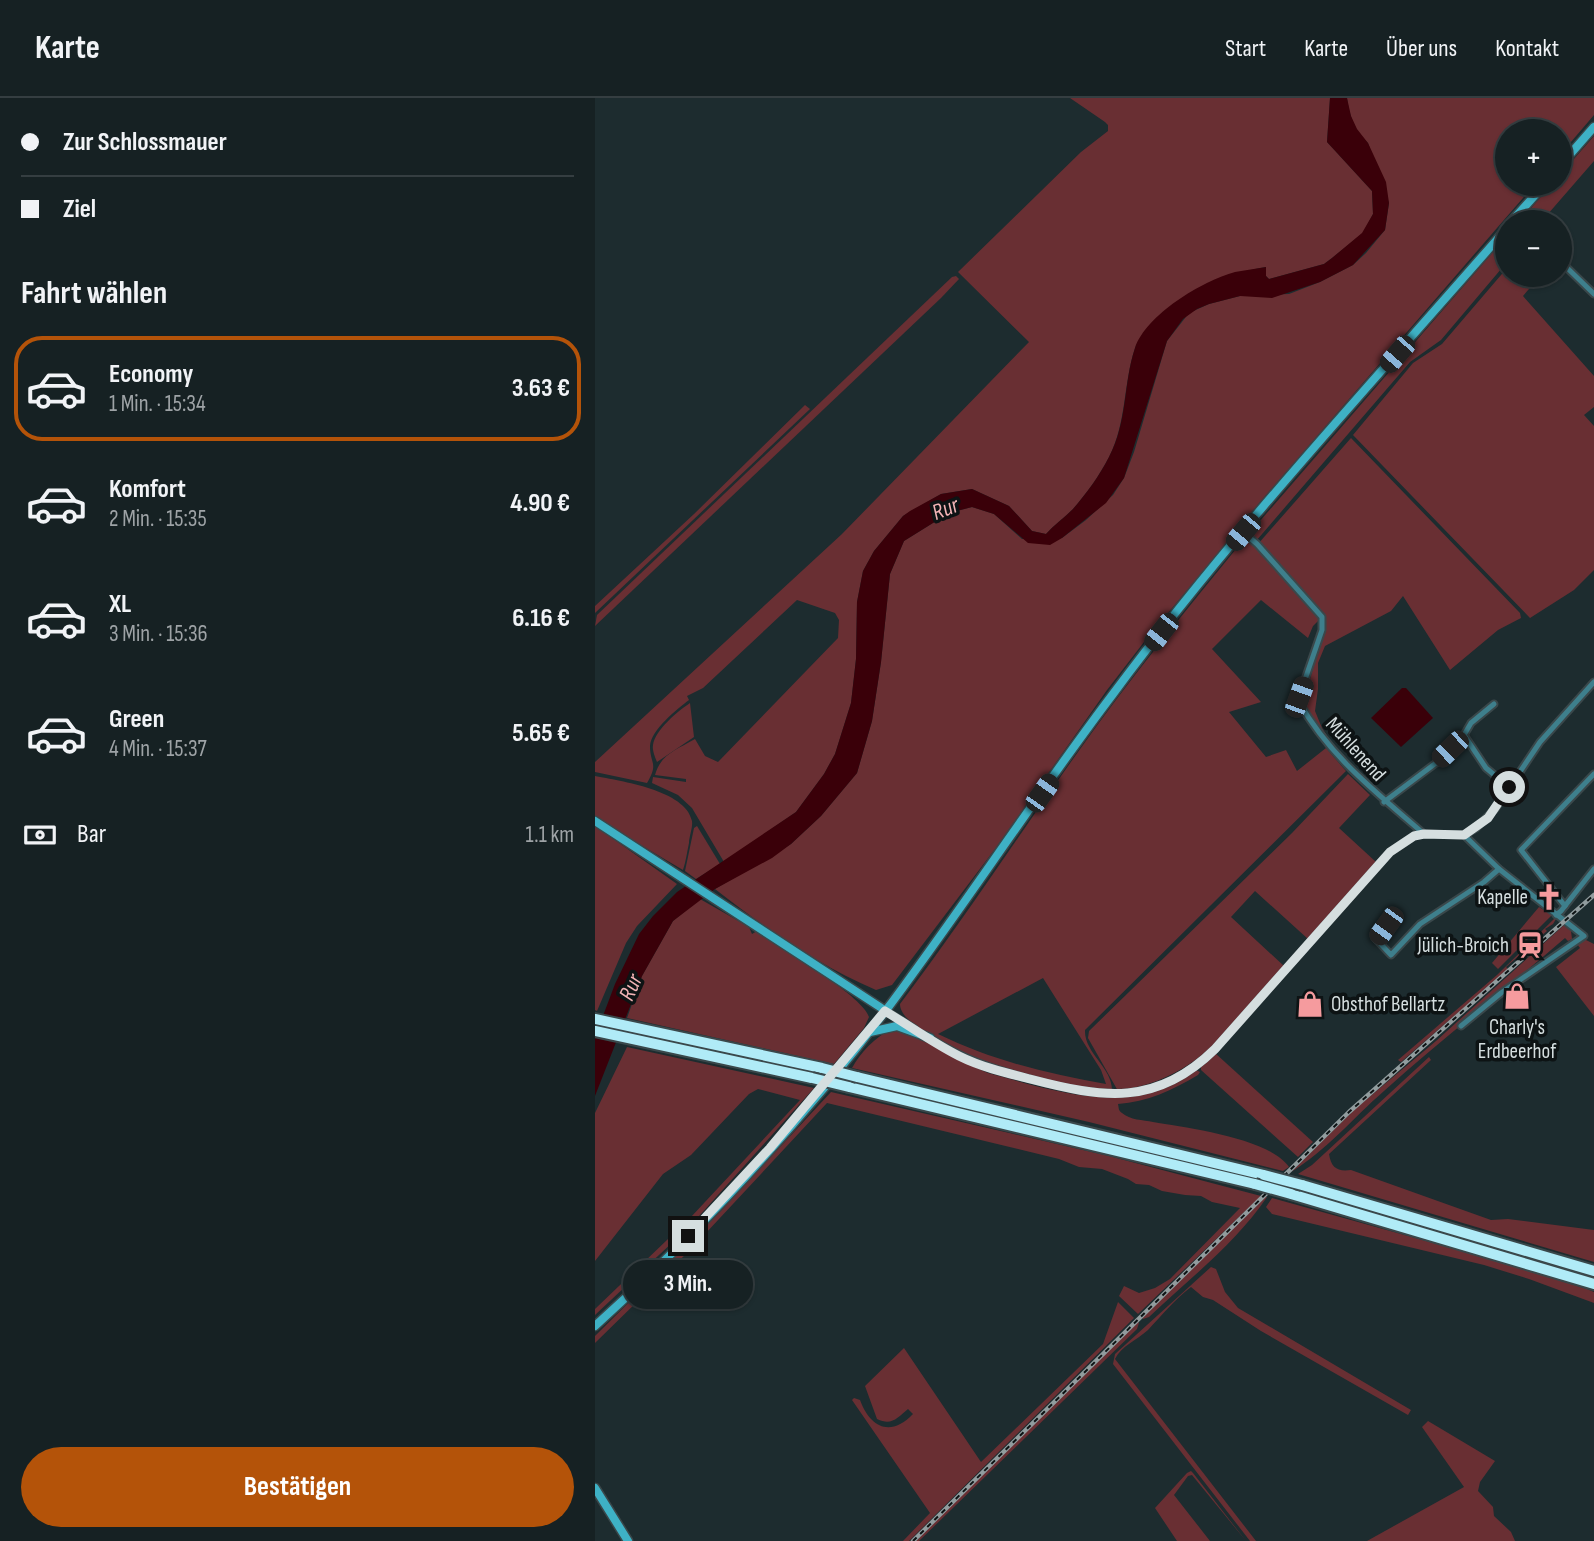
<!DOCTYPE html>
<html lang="de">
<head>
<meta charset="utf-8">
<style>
	body { margin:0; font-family:"Sofia Sans Condensed",sans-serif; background:#1f292b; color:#f1f3f6; height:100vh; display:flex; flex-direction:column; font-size:26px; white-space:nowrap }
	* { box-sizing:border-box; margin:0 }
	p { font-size:23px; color:#9ea3a6 }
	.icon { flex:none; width:38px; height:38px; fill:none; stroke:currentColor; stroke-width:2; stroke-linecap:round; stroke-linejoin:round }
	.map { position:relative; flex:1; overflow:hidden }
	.panel { display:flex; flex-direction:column; background:#162123; width:595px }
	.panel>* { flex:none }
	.guide { display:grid; align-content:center; height:154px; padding:0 21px; background:#162123 }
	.tools { position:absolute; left:900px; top:21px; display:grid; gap:14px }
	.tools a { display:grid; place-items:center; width:77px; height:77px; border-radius:50%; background:#162123; box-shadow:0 2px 5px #0004,0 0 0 2px #353e41; font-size:35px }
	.end { position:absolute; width:32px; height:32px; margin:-16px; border:9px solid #d5dedf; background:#111; box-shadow:0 0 0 4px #111 }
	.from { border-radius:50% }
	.bubble { position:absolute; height:49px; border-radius:24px; background:#162123; box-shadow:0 2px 5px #0004,0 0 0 2px #353e41; font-size:23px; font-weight:700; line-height:49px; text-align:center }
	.car { position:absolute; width:21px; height:42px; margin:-21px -10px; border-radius:9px; box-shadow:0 0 5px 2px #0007; background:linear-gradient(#222 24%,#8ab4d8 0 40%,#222 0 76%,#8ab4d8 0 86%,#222 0) }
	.guide b { display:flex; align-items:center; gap:24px; height:66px; font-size:26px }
	.guide b+b { border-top:2px solid #353e41 }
	.guide i { width:18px; height:18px; background:#f1f3f6 }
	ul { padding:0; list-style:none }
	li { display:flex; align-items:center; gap:21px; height:105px; margin:0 14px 10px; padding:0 7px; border:4px solid transparent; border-radius:28px }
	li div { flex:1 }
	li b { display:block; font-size:26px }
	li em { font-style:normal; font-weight:700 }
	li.current { border-color:#b45309 }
	li>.icon { width:63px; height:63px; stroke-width:1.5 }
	h2 { padding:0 21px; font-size:32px; line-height:84px }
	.pay { display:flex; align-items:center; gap:18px; height:77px; padding:0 21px; font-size:26px }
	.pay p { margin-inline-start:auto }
	.cta { display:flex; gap:14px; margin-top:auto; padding:14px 21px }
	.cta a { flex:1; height:80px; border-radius:42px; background:#b45309; color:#fff; font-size:28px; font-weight:700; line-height:80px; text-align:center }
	header { display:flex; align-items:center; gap:42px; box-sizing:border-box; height:98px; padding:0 35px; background:#162123; border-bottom:2px solid #353e41 }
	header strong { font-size:33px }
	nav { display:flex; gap:38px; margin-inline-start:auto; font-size:24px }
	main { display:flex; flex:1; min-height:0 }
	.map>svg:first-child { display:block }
	.green { fill:#692f33; fill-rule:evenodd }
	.water { fill:#3a0009 }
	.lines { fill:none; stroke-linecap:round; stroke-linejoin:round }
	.street-casing { stroke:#3a484b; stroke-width:9 }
	.secondary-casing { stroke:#3a484b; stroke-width:11 }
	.highway-casing { stroke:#3a484b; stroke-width:14 }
	.street { stroke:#3e7f8c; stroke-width:5 }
	.secondary { stroke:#3eb1c5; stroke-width:8 }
	.highway { stroke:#b0ebf7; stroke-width:10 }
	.rail-casing { stroke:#919c9e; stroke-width:4.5 }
	.rail { stroke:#0d1314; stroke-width:2; stroke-dasharray:5; stroke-linecap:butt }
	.highway-bridge-casing { stroke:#3a484b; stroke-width:14; stroke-linecap:butt }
	.highway-bridge { stroke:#b0ebf7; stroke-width:10 }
	.route { stroke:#d5dedf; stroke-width:9 }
	.labels { text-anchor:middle; stroke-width:7; stroke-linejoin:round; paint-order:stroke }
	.street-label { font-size:21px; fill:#d5dedf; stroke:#0d1314 }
	.poi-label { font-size:21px; fill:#d5dedf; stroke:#0d1314; text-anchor:end }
	.water-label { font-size:23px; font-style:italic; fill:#f2b3b5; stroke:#0d1314 }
</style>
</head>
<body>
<header>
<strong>Karte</strong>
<nav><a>Start</a><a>Karte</a><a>Über uns</a><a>Kontakt</a></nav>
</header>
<main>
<section class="panel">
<div class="guide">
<b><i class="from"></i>Zur Schlossmauer</b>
<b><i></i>Ziel</b>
</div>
<h2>Fahrt wählen</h2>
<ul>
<li class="current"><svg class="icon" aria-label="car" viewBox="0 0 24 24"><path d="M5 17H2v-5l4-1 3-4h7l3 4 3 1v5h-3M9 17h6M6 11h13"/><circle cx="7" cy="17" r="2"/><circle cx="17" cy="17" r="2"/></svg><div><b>Economy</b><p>1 Min. · 15:34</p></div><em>3.63 €</em></li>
<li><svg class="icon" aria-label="car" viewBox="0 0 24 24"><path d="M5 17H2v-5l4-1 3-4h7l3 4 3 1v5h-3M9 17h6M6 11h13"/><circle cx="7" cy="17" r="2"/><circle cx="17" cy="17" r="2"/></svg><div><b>Komfort</b><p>2 Min. · 15:35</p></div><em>4.90 €</em></li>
<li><svg class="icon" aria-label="car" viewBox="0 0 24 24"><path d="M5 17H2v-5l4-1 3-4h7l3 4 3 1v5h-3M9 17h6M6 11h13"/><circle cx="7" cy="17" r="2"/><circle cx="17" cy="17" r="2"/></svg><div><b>XL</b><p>3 Min. · 15:36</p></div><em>6.16 €</em></li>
<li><svg class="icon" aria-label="car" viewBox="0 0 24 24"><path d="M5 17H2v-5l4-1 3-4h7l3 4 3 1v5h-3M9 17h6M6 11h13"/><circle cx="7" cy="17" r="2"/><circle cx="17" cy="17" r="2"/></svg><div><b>Green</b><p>4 Min. · 15:37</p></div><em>5.65 €</em></li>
</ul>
<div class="pay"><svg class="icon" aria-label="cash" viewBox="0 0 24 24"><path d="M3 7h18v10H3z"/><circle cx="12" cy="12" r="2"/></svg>Bar<p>1.1 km</p></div>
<div class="cta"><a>Bestätigen</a></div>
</section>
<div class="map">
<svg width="999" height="1443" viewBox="0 0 999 1443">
	<rect width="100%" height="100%" fill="#1d2c2f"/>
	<g class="green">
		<path d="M475 0H735L732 44 777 93 778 116 768 135 737 160 729 166 674 181 671 178V169C625 177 586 193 556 229 550 236 543 242 540 250 528 286 532 324 514 359 505 377 491 396 478 411 469 420 459 427 451 436L437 433 414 408 377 391 346 396 308 418 279 453 268 473 262 504 261 561 256 605 240 656 229 676 201 714 129 764 97 710 83 697 57 685 58 679 91 684V681L60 677C66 656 81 652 100 641L110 658 123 664 243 540 244 522 240 515 202 502 108 590 92 598 94 602C82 611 56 632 55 648 55 666 64 665 52 685L0 674V664L247 436 434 244 363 174 486 54 513 33V27L510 24Z"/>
		<path d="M752 0H999V17L964 58V33H912V86H940L665 404 549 544 512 592 400 751 297 887 281 892C221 866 172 831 120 791L196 746 226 718 262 675 277 623 286 564 295 476 309 443 354 415 377 409 399 416 427 441 467 440 491 422 518 397 529 380 539 354 572 243 594 215 614 206 645 198 694 196 725 184 758 167 771 155 790 132 794 105 773 45C760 34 754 17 752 0Z"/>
		<polygon points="999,38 999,63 946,124 924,124 957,86 964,86 964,78"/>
		<polygon points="912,138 912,164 846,242 815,264 661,443 656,439 658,431"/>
		<polygon points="912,170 912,177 946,177 928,198 999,278 999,309 989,317 999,328 999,472 979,492 935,520 758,337 818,265 847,246"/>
		<polygon points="361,178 364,181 346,200 0,528 2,517 357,179"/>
		<polygon points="210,307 215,311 0,515 0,508 99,416"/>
		<polygon points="756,340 925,515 926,520 903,532 855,572 808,498 796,513 730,548 723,565 723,591 720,613 727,630 742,653 714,616 709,602 729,532 729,518 663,446"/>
		<path d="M650 440 661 448 725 521 718 528 713 540 666 502 617 551 666 604 634 614 671 659 691 652 702 673 731 650 751 673 490 932C489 955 518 970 517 993 484 994 396 970 366 955 355 950 344 942 334 936 323 929 305 919 305 906 367 824 423 738 483 654 535 580 593 510 650 440ZM448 880 506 972 511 986C453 976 396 962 343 936Z"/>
		<path d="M95 605 99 639 62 664C60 659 57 652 58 647 60 632 83 613 95 605Z"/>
		<path d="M753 676 775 697 744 730 781 764 713 841 660 793 636 819 689 868C638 926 605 981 523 993L493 940 494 933 697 735Z"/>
		<path d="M0 678C25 683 91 692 97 723 98 729 94 739 94 745 92 754 91 763 88 772L0 720Z"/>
		<polygon points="0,728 82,786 42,828 31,845 2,913 0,912"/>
		<polygon points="102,728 125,766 101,781 90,773 99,730"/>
		<path d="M105 801 154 829 157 836 162 833C183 847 269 899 274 919L269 930 239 966 32 920 47 878 78 823Z"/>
		<polygon points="944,809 957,817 903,871 897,865"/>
		<polygon points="959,821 961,821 958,826 950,831 952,833 911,869 913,871 911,873 806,964 803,962 902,877"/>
		<path d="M969 827 976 833 977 841 973 843 970 840C910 892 848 940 789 993 758 1020 731 1053 696 1074L760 1011 841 943Z"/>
		<polygon points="989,841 999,846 999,918 961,869 985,850 982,846"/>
		<path d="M297 931C322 931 366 965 393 975 459 993 540 1021 601 972L605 974 603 977C578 992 552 1004 523 1006 524 1010 523 1012 527 1015 535 1022 548 1022 558 1024 593 1030 674 1040 694 1069L688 1073 494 1024 257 970C266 954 280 939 297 931Z"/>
		<polygon points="32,949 219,990 96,1127 0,1217 0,1211 96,1119 205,1002 163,991 154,996 96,1057 68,1076 0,1163 0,1015"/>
		<polygon points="620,955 718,1044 703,1059 606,972 606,967"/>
		<path d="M834 959 836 962 734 1056C736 1070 743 1074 756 1072L896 1122 913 1121 999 1132V1164L703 1076 717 1067Z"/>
		<polygon points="236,994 514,1058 666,1098 543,1216 524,1198 529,1188 544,1195 560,1190 575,1181 645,1110 617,1104 606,1098 590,1097 567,1093 554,1087 541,1086 533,1081 507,1071 484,1069 464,1061 232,1005 96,1151 0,1245 0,1238 124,1115"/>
		<path d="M669 1099H672C641 1145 594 1181 554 1219L548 1221 547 1219Z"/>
		<polygon points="677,1100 885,1158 992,1191 999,1194 999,1205 934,1181 889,1167 677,1116 671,1109"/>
		<path d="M616 1169 621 1171 630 1194 643 1210 816 1312 813 1317 666 1233 618 1202 608 1199 596 1189C580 1201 567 1217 553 1232 542 1242 526 1248 520 1261L661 1443H655L518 1266 520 1256Z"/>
		<path d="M523 1204 539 1220 314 1443H308L335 1415 257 1302 259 1300 265 1302C275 1329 295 1340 318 1316L313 1311C302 1320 297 1328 282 1321L270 1288 309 1250 386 1364 508 1246Z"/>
		<polygon points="542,1223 544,1225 542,1231 324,1443 321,1443"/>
		<polygon points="833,1323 900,1363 885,1384 883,1393 898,1409 899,1418 916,1434 920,1443 772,1443 869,1389 827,1329"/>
		<polygon points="596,1373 598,1375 651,1443 597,1377 593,1378 579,1397 615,1443 582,1443 560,1410 592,1375"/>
	</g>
	<g class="water">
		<path d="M735 0H752L756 18 762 31 773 45 791 84 794 105 790 132 758 167 725 184 677 200 645 198 614 206 602 211 588 221 572 243 529 380 511 405 467 440 455 447 433 445 399 416 377 409 354 415 309 443 295 476 286 564 277 623 262 675 226 718 196 746 177 760 120 791 78 823 47 878 0 998V939L20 886 44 836 58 818 82 794 201 714 229 676 240 656 256 605 261 561 262 504 268 473 279 453 308 418 315 413 346 396 377 391 414 408 437 433 451 436C459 427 469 420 478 411 491 396 505 377 514 359 533 323 528 286 540 250 551 217 607 183 640 174 650 172 661 171 671 169V178L674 181 729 166 737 160 767 135 778 116 777 93 732 44Z"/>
		<polygon points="807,590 811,590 838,620 806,649 776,620"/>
	</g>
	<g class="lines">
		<defs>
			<g id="street">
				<polyline points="964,162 999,196"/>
				<path d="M648 434 662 446 727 519V532L704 599V604C735 659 782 695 829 736"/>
				<polyline points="869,637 876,625 899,606"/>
				<polyline points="789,704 841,665 869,637 891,670 914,689"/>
				<polyline points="970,808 926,752 999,676"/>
				<polyline points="961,817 966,813 999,771"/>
				<polyline points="791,828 781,841 796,857 825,826 889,784 904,771"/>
				<polyline points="291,913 320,931"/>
				<polyline points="866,928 906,895 989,838 904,771 869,737"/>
				<path d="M335 940C368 962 401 972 439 982 510 1001 563 1007 620 951L795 754 819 738 829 736 869 737 881 730 900 711 945 644 999 584"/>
			</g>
			<g id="secondary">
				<polyline points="964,69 999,29"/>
				<polyline points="916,124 950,86"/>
				<polyline points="0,723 291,913"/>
				<polyline points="275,934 302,928 335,940"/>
				<path d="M0 1228C104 1134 207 1023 292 911 369 808 440 699 518 596 639 433 779 283 912 130"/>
				<polyline points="0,1390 33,1443"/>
			</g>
			<g id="highway">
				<polyline points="0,921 227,970"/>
				<polyline points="0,933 217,980"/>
				<polyline points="262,979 669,1077"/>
				<polyline points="254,989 660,1086"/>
				<polyline points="707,1087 999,1173"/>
				<polyline points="696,1096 999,1186"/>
			</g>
		</defs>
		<use href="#street" class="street-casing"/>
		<use href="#secondary" class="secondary-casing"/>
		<use href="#highway" class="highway-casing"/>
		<use href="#street" class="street"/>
		<use href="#secondary" class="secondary"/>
		<use href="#highway" class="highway"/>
		<defs>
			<polyline id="rail" points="318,1443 754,1014 999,797"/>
		</defs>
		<use href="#rail" class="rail-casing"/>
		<use href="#rail" class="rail"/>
		<defs>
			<g id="highway-bridge">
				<polyline points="227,970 262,979"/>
				<polyline points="217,980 254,989"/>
				<polyline points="669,1077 707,1087"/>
				<polyline points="660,1086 696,1096"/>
			</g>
		</defs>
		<use href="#highway-bridge" class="highway-bridge-casing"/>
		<use href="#highway-bridge" class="highway-bridge"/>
	</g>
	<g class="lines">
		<path class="route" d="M93 1138 175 1050 290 913C315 928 338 945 364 958 386 969 411 975 435 981 508 1000 561 1009 620 951L795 754 819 738 829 736 869 737 893 720 914 689"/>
	</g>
	<defs>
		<symbol id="church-bare" viewBox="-9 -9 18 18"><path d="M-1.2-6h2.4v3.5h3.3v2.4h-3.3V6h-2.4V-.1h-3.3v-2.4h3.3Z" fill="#f59b9e" stroke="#0d1314" stroke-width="2.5" paint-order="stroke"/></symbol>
		<symbol id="station-bare" viewBox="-9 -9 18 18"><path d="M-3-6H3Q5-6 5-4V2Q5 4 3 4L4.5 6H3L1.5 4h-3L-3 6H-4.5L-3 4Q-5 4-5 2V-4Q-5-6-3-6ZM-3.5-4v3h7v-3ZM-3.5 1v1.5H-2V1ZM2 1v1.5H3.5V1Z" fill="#f59b9e" stroke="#0d1314" stroke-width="2.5" paint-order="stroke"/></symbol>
		<symbol id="shop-bare" viewBox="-9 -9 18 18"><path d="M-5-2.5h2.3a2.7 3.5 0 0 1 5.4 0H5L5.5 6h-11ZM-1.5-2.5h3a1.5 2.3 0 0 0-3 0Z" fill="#f59b9e" stroke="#0d1314" stroke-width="2.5" paint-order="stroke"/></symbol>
	</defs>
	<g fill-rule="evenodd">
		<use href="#church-bare" x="935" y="780" width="38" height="38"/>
		<use href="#station-bare" x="916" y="828" width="38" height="38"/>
		<use href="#shop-bare" x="903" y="879" width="38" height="38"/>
		<use href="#shop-bare" x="696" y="887" width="38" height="38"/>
	</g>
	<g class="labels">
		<g class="street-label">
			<text transform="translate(761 651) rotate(48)" y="7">Mühlenend</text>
		</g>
		<g class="poi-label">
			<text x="933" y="806">Kapelle</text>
			<text x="914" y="854">Jülich-Broich</text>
			<text x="736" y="913" text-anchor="start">Obsthof Bellartz</text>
			<text x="922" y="936" text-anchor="middle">Charly's<tspan x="922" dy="24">Erdbeerhof</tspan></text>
		</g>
		<g class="water-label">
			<text transform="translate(350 410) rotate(-22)" y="8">Rur</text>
			<text transform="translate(35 889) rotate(-66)" y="8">Rur</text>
		</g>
	</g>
</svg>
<div class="tools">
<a>+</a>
<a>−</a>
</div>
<i class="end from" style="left:914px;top:689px"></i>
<i class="end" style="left:93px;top:1138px"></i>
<div class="bubble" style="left:28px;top:1162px;width:130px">3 Min.</div>
<i class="car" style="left:802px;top:256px;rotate:221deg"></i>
<i class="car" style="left:648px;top:434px;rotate:220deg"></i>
<i class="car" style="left:566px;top:534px;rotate:218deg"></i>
<i class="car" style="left:704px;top:599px;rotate:20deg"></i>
<i class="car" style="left:855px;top:651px;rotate:226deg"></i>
<i class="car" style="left:447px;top:695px;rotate:35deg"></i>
<i class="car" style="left:791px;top:828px;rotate:216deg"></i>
</div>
</main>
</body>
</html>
